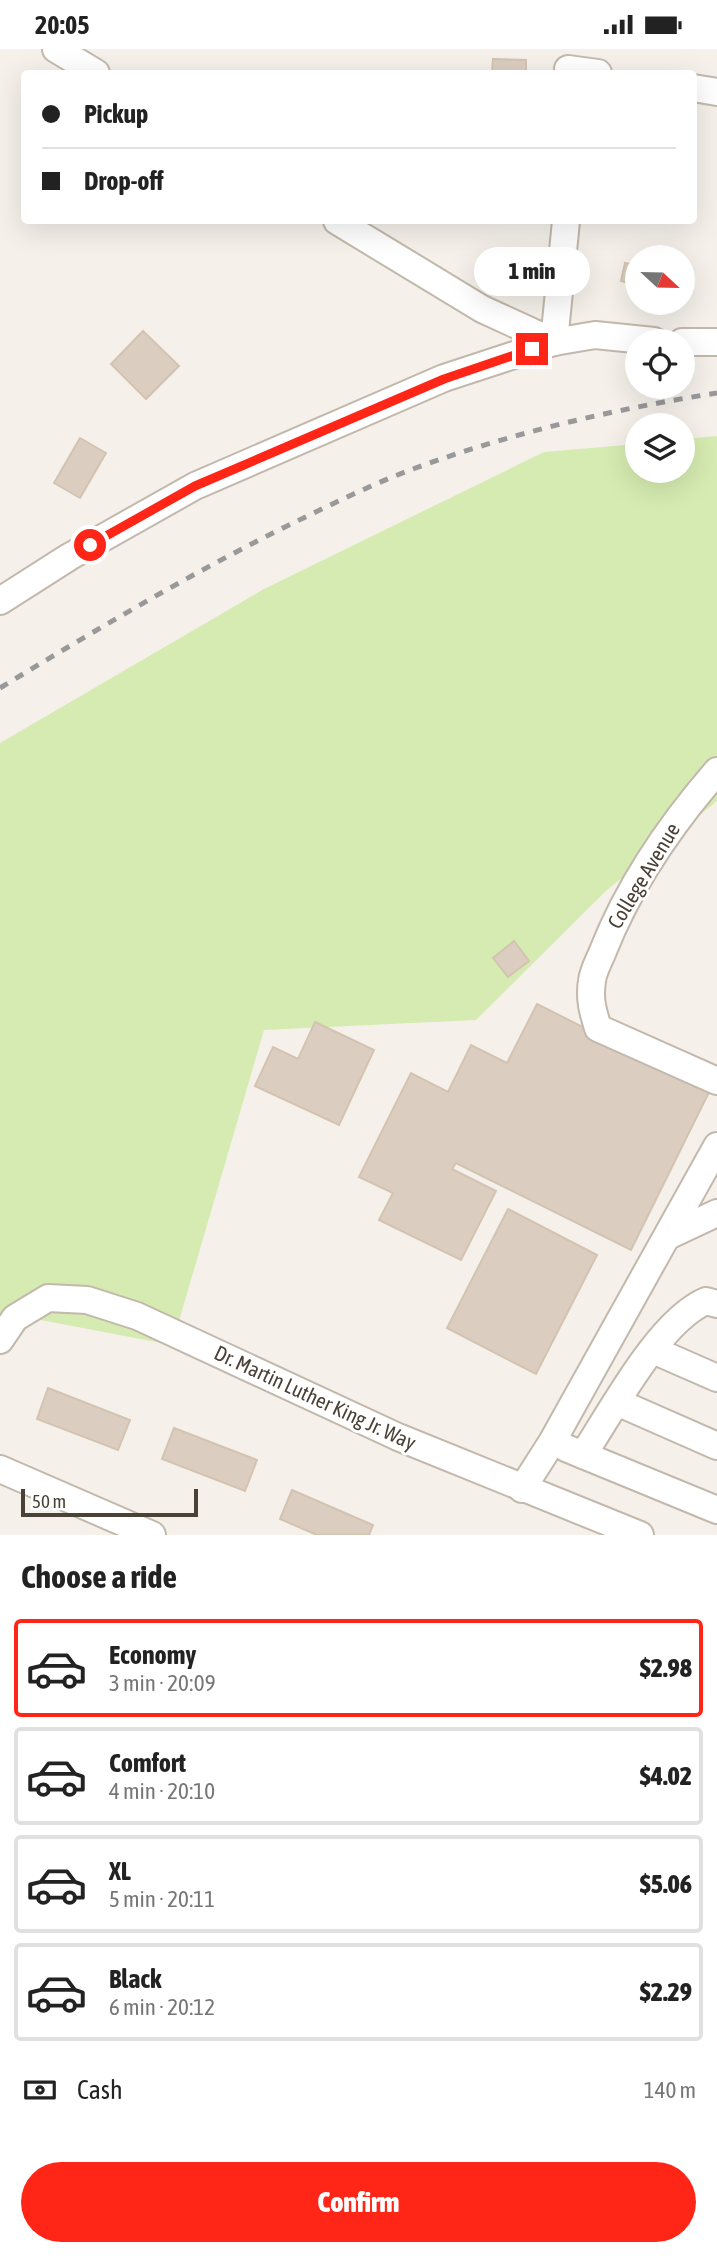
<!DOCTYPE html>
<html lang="en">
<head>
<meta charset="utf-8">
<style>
	body { margin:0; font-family:"Asap Condensed",sans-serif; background:#f6f6f6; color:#222; height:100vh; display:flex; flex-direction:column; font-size:26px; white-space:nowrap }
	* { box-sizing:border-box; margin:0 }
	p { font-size:23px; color:#767676 }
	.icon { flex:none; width:38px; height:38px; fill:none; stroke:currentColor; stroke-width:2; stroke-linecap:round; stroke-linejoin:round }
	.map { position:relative; height:1486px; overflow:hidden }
	.sheet { display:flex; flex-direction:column; background:#fff; flex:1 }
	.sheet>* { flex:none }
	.banner { position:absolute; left:21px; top:21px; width:676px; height:154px; border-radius:7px; box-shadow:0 7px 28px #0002; display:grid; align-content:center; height:154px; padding:0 21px; background:#fff }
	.needle { width:46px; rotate:112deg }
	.fabs { position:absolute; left:625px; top:196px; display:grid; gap:14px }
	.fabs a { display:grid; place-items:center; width:70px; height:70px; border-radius:50%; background:#fff; box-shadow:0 7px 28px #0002; font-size:35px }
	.scale { position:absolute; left:21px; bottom:18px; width:177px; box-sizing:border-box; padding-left:7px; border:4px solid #4a4137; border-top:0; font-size:19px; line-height:24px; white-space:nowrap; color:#4a4137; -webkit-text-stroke:5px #fff; paint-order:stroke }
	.end { position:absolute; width:32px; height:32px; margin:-16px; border:9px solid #ff2517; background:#fff; box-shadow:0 0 0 4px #fff }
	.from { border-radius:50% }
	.bubble { position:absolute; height:49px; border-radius:24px; background:#fff; box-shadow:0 7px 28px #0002; font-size:23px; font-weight:800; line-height:49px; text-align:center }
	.banner b { display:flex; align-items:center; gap:24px; height:66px; font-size:26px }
	.banner b+b { border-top:2px solid #e0e0e0 }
	.banner i { width:18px; height:18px; background:#222 }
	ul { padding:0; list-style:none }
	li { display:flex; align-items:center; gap:21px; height:98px; margin:0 14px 10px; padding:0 7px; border:4px solid #e0e0e0; border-radius:7px }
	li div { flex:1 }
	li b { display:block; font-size:26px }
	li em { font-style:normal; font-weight:800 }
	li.active { border-color:#ff2517 }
	li>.icon { width:63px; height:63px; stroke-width:1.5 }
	h2 { padding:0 21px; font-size:32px; line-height:84px }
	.pay { display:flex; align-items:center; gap:18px; height:77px; padding:0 21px; font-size:26px }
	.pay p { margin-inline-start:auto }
	.primary-button { display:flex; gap:14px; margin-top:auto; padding:14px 21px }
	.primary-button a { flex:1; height:80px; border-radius:42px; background:#ff2517; color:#fff; font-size:28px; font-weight:800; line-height:80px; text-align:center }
	.status { display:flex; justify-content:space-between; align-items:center; height:49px; padding:0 35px; background:#fff; direction:ltr }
	.status svg { height:19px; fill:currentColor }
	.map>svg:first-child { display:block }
	.green { fill:#d6ebb1 }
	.building { fill:#dbcec1; stroke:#d3c3b1; stroke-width:2 }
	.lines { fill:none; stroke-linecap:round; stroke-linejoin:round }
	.minor-casing { stroke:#c2b8ab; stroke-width:30 }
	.minor { stroke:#fff; stroke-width:26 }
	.rail { stroke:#999; stroke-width:5; stroke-dasharray:9 9; stroke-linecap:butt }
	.route { stroke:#ff2517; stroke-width:9 }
	.labels { text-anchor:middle; stroke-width:6; stroke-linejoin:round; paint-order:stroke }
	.street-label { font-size:21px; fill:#4a4137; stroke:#fff }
</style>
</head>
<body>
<div class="status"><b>20:05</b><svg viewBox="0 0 49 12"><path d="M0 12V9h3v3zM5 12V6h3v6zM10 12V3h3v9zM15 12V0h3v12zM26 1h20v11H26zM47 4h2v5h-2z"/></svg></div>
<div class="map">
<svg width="717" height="1486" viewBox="0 0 717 1486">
	<rect width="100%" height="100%" fill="#f5f1ea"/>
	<polygon class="green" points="717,387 717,752 607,841 476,971 264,981 172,1296 9,1265 0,1284 0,694 264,540 544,403 637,395 637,422 682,422 683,390"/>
	<g class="building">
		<polygon points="493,10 526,11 526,24 492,24"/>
		<polygon points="625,214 637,216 637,236 621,232"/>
		<polygon points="143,282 179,317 146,350 111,315"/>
		<polygon points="80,389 106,404 80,449 54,434"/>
		<polygon points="514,892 529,912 508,928 493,909"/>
		<polygon points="537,955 698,1036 714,1033 631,1201 456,1114 452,1120 496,1142 461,1211 379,1171 393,1144 359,1128 411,1024 448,1043 471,996 507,1014"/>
		<polygon points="315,973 374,1001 339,1076 255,1037 273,998 298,1010"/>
		<polygon points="508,1160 597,1206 536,1325 447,1279"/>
		<polygon points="48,1339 130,1371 118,1401 37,1370"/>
		<polygon points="174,1379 257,1411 245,1442 162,1410"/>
		<polygon points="292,1441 373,1476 369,1486 317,1486 280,1470"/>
	</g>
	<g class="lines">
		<defs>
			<g id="minor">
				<polyline points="56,0 96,24"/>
				<polyline points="568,20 598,24"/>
				<polyline points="693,39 717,43"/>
				<polyline points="337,172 482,260 554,293"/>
				<polyline points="554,293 566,172"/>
				<polyline points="682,293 717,293"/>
				<polyline points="0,552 69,508 195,437 444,329 554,293 595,286 654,292"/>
				<path d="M717 722C671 775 629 836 603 902 599 912 593 922 592 932 589 950 593 963 598 979L717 1032"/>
				<polyline points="668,1187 717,1164"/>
				<polyline points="0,1291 15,1269 48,1249 87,1251 137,1267 398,1388 640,1486"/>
				<polyline points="653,1301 717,1329"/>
				<polyline points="617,1353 717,1397"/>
				<polyline points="566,1399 717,1461"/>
				<path d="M583 1406C612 1362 659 1272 706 1252L717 1255"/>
				<polyline points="0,1420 152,1486"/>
				<polyline points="522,1440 552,1393 717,1097"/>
			</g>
		</defs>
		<use href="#minor" class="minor-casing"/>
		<use href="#minor" class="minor"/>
		<path class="rail" d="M0 639C94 582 188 526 287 477 328 457 370 436 413 420 511 384 614 360 717 344"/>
	</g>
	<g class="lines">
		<polyline class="route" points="90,496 195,437 444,330 532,300"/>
	</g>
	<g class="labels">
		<g class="street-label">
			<text transform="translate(644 827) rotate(-59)" y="7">College Avenue</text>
			<text transform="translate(315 1349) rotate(25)" y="7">Dr. Martin Luther King Jr. Way</text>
		</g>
	</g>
</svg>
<div class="fabs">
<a><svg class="needle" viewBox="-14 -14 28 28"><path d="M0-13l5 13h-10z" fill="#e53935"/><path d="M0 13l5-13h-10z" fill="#767676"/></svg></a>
<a><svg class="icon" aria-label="locate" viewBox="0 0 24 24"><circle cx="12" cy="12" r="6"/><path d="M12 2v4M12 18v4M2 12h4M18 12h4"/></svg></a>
<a><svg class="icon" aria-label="layers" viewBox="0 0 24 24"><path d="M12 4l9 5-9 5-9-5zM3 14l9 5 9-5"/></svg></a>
</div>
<div class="scale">50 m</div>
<i class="end from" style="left:90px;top:496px"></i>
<i class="end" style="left:532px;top:300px"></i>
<div class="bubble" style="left:474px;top:198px;width:116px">1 min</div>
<div class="banner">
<b><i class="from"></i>Pickup</b>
<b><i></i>Drop-off</b>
</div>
</div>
<section class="sheet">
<h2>Choose a ride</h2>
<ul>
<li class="active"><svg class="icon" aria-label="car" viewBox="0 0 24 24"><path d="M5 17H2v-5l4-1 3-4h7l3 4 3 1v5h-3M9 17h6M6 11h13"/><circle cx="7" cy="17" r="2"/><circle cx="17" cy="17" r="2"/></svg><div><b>Economy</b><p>3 min · 20:09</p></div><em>$2.98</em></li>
<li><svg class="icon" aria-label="car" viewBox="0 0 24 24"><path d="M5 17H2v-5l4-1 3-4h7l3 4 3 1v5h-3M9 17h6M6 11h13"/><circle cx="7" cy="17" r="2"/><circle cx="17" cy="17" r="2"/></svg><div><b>Comfort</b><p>4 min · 20:10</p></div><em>$4.02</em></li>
<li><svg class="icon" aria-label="car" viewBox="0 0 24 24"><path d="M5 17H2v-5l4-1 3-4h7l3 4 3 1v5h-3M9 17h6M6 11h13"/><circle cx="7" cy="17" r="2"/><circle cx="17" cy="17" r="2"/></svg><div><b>XL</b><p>5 min · 20:11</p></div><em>$5.06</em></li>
<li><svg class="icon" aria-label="car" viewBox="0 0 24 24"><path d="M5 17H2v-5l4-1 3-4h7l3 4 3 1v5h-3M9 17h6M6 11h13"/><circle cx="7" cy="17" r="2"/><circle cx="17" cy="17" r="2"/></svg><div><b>Black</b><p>6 min · 20:12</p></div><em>$2.29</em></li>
</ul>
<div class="pay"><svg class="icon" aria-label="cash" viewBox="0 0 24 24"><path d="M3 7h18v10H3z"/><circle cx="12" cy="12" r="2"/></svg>Cash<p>140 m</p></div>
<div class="primary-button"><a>Confirm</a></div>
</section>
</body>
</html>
